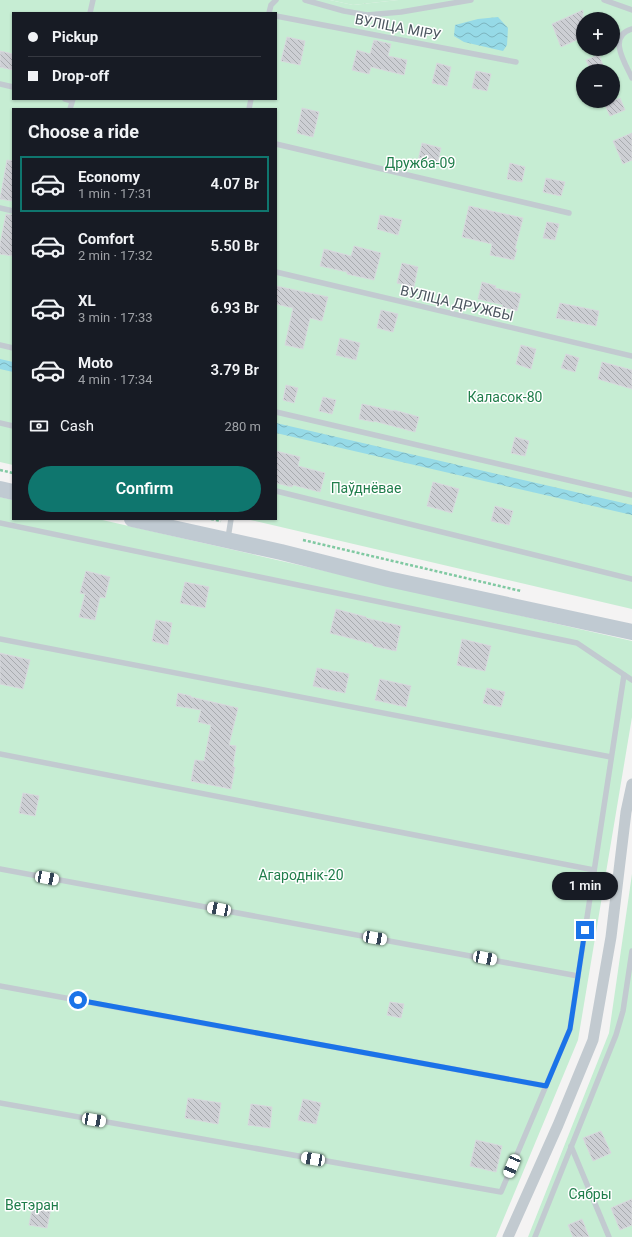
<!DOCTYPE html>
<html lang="en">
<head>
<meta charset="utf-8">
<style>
	body { margin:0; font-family:Roboto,sans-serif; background:#20242c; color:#f1f3f6; height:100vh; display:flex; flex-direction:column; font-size:15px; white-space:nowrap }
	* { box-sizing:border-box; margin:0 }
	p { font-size:13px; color:#9ea1a6 }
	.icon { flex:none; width:22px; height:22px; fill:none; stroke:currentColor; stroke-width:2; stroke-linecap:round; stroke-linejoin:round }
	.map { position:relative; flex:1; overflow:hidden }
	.panel { position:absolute; left:12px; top:108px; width:265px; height:412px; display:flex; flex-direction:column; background:#171b24; border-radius:0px; box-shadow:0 1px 3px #0004 }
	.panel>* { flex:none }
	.banner { position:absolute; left:12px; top:12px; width:265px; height:88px; border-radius:0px; box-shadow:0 1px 3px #0004; display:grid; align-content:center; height:88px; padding:0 16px; background:#171b24 }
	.buttons { position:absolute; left:576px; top:12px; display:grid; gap:8px }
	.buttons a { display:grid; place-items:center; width:44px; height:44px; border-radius:50%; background:#171b24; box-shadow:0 1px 3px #0004; font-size:20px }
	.end { position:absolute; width:18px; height:18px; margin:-9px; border:5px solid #1a73e8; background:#fff; box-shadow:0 0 0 2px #fff }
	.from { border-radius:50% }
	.bubble { position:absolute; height:28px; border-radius:14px; background:#171b24; box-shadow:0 1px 3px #0004; font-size:13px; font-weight:600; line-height:28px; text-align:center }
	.car { position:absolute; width:12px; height:24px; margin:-12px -6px; border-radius:5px; box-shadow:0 0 3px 1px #0007; background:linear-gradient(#fff 24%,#345 0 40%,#fff 0 76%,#345 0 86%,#fff 0) }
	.banner b { display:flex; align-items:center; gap:14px; height:38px; font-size:15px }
	.banner b+b { border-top:1px solid #363941 }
	.banner i { width:10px; height:10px; background:#f1f3f6 }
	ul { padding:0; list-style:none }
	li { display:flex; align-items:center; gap:12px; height:56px; margin:0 8px 6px; padding:0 8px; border:2px solid transparent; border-radius:0px }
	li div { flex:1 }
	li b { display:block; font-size:15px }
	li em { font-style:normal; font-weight:600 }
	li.active { border-color:#0f766e }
	li>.icon { width:36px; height:36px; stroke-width:1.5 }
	h2 { padding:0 16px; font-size:18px; line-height:48px }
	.pay { display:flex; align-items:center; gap:10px; height:44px; padding:0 16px; font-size:15px }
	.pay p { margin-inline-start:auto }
	.button { display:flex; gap:8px; margin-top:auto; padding:8px 16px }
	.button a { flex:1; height:46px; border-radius:24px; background:#0f766e; color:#fff; font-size:16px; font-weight:600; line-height:46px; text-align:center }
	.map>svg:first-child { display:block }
	.grass { fill:url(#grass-tufts) }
	.green { fill:#c6edd3; fill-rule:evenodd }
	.water { fill:url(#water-waves) }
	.building { fill:url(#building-back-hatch); stroke:#d7d9dd }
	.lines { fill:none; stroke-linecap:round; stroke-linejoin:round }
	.path { stroke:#80c9a2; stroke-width:2.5; stroke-dasharray:3 2; stroke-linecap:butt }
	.lane { stroke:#c2cad0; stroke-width:5.5 }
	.street { stroke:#c2cad0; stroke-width:11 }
	.secondary { stroke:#c0cad2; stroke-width:16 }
	.route { stroke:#1a73e8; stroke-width:5 }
	.labels { text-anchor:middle; stroke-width:3; stroke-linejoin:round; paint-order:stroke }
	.street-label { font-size:14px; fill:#4b565f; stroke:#fff }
	.park-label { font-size:14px; fill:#1f7d4a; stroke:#fff }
</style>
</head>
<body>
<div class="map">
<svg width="632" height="1237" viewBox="0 0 632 1237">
	<defs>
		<pattern id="grass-tufts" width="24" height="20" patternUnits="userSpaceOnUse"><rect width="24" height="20" fill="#c6edd3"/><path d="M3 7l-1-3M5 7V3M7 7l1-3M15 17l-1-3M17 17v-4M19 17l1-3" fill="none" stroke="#accdb8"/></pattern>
		<pattern id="water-waves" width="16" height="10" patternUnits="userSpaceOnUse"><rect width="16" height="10" fill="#96dae7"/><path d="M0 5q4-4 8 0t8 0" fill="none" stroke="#7cb4be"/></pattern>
		<pattern id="building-back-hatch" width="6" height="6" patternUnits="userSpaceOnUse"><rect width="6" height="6" fill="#cdcfd4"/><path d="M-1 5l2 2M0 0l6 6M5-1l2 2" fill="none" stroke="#a8abaf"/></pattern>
	</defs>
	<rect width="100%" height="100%" fill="#f4f3f3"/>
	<polygon class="grass" points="330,0 398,0 353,5"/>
	<g class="green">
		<path d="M0 0H330L353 5 398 0H632V609L246 519H276V109H13V465L0 462ZM13 13H276V99H13ZM583 19H613V49H583ZM583 71H613V101H583Z"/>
		<polygon points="0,497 13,500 13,519 98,519 632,641 632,717 578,1040 496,1237 0,1237"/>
		<polygon points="632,874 632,1237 528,1237 609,1033"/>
	</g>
	<g class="water">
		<polygon points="498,17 508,28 507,45 503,51 464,42 454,36 455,25 478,19"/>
		<polygon points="0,359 13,362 13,372 0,369"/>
		<polygon points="276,423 632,505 632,515 276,433"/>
	</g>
	<g class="building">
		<polygon points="583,10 583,37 561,47 552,24"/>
		<polygon points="287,37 305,41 300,65 281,61"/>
		<polygon points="374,40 391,44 388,56 407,60 404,75 371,67 369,74 352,70 357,50 370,54"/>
		<polygon points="0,51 13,54 13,70 0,67"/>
		<polygon points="599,55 605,71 591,71 586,60"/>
		<polygon points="437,63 451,67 447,86 432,83"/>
		<polygon points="476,71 491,74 487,91 472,88"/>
		<polygon points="620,98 625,110 610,116 605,105"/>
		<polygon points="302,108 319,112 313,137 297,133"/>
		<polygon points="632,133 632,160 623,164 613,141"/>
		<polygon points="422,143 441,148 437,165 418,161"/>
		<polygon points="7,160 13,161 13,195 12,201 0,199"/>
		<polygon points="510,163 525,167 522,182 507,179"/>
		<polygon points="546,178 565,182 561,196 543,192"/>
		<polygon points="469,206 523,218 515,249 517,249 514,260 490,255 492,244 462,237"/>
		<polygon points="6,214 13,215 13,256 0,254 0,244"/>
		<polygon points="380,215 402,220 398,235 377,229"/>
		<polygon points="547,222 559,224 555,240 543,238"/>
		<polygon points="354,246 381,253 374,280 347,274 347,272 320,266 324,249 351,256"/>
		<polygon points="402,263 418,267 414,287 397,283"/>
		<polygon points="482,282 496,286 495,288 521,294 517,311 502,307 503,305 478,299"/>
		<polygon points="276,286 328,297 322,321 310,318 303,349 285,345 293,308 276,304"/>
		<polygon points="560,303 599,311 596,326 556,318"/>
		<polygon points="381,310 398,314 393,332 377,328"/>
		<polygon points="340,338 360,343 356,360 336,355"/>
		<polygon points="521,345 536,349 531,369 516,364"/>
		<polygon points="566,354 579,358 575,372 561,368"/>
		<polygon points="602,362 632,370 632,389 598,379"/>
		<polygon points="286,385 298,388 294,403 283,400"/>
		<polygon points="323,397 336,400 332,414 319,411"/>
		<polygon points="362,404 394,411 394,410 419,417 415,432 374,421 374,422 359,419"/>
		<polygon points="515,437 529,441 525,456 511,453"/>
		<polygon points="276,451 300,457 298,466 325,473 320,492 293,485 292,487 276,483"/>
		<polygon points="433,482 459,489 452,513 427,506"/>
		<polygon points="495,506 513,511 509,525 491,521"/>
		<polygon points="86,571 110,577 105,598 100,597 95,620 79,617 85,594 80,593"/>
		<polygon points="185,582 209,587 205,608 180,603"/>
		<polygon points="336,609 366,617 366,618 401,626 396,651 373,646 373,644 330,633"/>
		<polygon points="156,620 172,623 168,645 152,641"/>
		<polygon points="462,639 491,646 485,671 457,665"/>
		<polygon points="0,653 30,660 23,689 0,684"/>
		<polygon points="317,668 349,674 345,693 313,686"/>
		<polygon points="380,679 411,686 406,707 375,700"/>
		<polygon points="487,688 505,692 501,707 483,703"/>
		<polygon points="178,693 191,696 191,697 238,708 229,745 236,746 233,767 235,767 231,789 191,781 195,760 204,761 211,725 198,722 201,710 176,706"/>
		<polygon points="23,793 39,796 35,816 19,813"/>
		<polygon points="390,1002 404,1004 401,1018 387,1015"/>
		<polygon points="188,1098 221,1103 218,1124 185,1118"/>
		<polygon points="303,1099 321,1103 316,1124 298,1120"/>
		<polygon points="251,1104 272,1107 270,1128 248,1125"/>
		<polygon points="601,1131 611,1153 593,1161 583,1138"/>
		<polygon points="476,1140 502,1146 496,1172 470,1166"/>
		<polygon points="632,1199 632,1225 620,1230 611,1208"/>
		<polygon points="33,1204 51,1208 47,1228 29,1225"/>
		<polygon points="582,1219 589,1237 573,1237 568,1225"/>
	</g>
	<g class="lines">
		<g class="path">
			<polyline points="0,470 13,473"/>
			<polyline points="211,519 221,521"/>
			<polyline points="303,540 521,591"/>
		</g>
		<g class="lane">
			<polyline points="305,0 344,11 367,15 401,12 471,0"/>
			<polyline points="604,0 632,10"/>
			<polyline points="90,13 93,0"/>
			<polyline points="269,13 271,5 276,0"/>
			<polyline points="276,16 516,62"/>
			<path d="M632 29C607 36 625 63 632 78"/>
			<polyline points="0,84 13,87"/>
			<polyline points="65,99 72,101"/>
			<polyline points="70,109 73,99"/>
			<polyline points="249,109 251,99"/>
			<polyline points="276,144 569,213"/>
			<polyline points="0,208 13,211"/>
			<polyline points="276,272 632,356"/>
			<polyline points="0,345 13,348"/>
			<polyline points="276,412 632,495"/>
			<polyline points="0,423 13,426"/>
			<polyline points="276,491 632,579"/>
			<polyline points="0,523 577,643 632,680"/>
			<polyline points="228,538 231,519"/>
			<polyline points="0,639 611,757"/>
			<polyline points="0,754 594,870"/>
			<polyline points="0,869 578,976"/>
			<polyline points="0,986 546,1086"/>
			<polyline points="0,1103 501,1192 570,1029 624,675"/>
			<polyline points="571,1146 609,1237"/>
			<polyline points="535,1237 616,1035 623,1011 632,951"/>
		</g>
		<polyline class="street" points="508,1237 558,1125 593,1040 611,937 626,812 632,784"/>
		<g class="secondary">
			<polyline points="0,489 13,492"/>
			<polyline points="132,519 281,552 388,579 632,632"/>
		</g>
	</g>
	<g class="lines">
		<polyline class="route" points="78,1000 546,1086 570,1029 585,930"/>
	</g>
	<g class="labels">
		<g class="street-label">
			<text transform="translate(398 27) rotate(11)" y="5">ВУЛІЦА МІРУ</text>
			<text transform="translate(457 303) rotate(13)" y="5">ВУЛІЦА ДРУЖБЫ</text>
		</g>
		<g class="park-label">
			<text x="420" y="168">Дружба-09</text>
			<text x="505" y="402">Каласок-80</text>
			<text x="366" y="493">Паўднёвае</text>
			<text x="301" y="880">Агароднік-20</text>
			<text x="590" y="1199">Сябры</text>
			<text x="32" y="1210">Ветэран</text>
		</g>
	</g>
</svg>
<div class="buttons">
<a>+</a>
<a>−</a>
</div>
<i class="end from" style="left:78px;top:1000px"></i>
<i class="end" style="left:585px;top:930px"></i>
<div class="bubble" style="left:552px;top:872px;width:66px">1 min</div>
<i class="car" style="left:47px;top:878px;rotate:101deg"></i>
<i class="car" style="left:219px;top:909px;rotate:281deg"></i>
<i class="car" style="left:375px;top:938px;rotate:100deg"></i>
<i class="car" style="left:485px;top:958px;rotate:101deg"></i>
<i class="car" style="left:94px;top:1120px;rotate:100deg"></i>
<i class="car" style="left:313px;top:1159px;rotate:280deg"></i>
<i class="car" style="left:512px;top:1166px;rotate:203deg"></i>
<div class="banner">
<b><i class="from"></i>Pickup</b>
<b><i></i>Drop-off</b>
</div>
<section class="panel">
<h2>Choose a ride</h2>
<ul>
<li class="active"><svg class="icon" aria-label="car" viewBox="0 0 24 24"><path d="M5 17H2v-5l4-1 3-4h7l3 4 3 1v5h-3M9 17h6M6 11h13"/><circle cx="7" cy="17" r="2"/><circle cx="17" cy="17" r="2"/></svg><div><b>Economy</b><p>1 min · 17:31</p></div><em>4.07 Br</em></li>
<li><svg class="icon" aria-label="car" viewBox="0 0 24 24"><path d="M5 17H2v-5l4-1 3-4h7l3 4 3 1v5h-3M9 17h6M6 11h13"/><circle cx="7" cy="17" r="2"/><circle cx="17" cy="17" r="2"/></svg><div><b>Comfort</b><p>2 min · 17:32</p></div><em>5.50 Br</em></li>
<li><svg class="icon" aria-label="car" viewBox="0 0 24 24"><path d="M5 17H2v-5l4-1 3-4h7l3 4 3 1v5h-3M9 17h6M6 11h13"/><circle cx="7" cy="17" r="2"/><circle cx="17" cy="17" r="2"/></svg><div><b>XL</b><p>3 min · 17:33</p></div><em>6.93 Br</em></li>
<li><svg class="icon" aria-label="car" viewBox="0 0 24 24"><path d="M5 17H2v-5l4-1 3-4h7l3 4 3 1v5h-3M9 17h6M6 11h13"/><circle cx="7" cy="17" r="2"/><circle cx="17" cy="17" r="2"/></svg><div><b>Moto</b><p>4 min · 17:34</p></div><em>3.79 Br</em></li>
</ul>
<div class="pay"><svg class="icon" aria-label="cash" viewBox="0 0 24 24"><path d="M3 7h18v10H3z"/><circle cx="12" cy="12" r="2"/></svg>Cash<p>280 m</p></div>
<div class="button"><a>Confirm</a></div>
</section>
</div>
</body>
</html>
